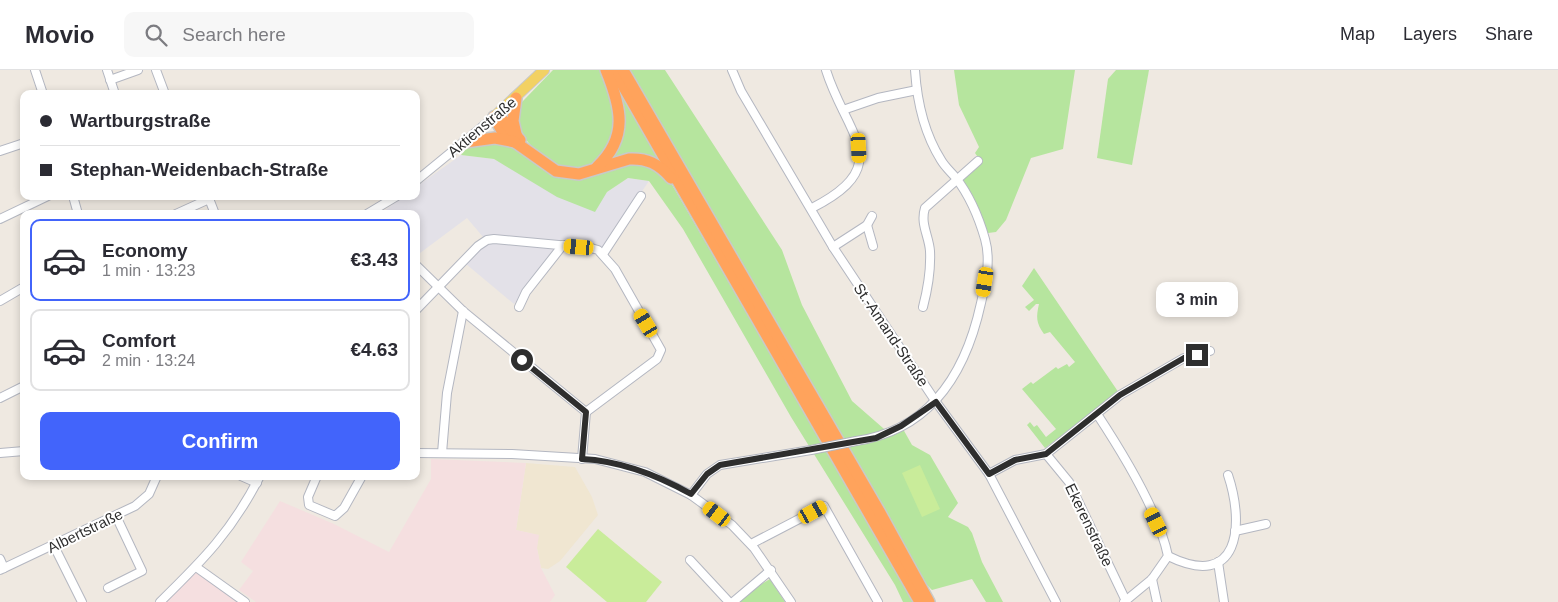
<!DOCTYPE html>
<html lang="en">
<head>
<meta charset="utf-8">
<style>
	body { margin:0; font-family:Helvetica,sans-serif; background:#f7f7f7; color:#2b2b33; height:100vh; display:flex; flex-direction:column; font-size:19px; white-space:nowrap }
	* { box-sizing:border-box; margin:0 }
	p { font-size:16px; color:#7c7c81 }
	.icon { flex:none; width:28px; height:28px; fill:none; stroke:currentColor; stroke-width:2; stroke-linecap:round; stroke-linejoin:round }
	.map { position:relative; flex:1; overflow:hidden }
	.details { position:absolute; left:20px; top:140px; width:400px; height:270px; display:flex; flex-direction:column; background:#fff; border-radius:10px; box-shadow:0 2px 8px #0003 }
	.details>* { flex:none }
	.guide { position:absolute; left:20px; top:20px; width:400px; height:110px; border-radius:10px; box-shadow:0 2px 8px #0003; display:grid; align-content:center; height:110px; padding:0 20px; background:#fff }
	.end { position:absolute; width:22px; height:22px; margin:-11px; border:6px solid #2e2e2e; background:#fff; box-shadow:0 0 0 2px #fff }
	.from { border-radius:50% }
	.bubble { position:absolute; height:35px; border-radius:10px; background:#fff; box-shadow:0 2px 8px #0003; font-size:16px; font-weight:700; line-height:35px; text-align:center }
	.car { position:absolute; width:15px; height:30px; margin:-15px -8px; border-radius:6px; box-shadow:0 0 4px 1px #0007; background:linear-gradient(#f5c518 24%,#345 0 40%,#f5c518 0 76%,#345 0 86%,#f5c518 0) }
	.guide b { display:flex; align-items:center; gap:18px; height:48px; font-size:19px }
	.guide b+b { border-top:1px solid #e1e1e2 }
	.guide i { width:12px; height:12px; background:#2b2b33 }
	ul { padding:9px 0 0; list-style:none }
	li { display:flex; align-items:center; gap:15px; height:82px; margin:0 10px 8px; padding:0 10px; border:2px solid #e1e1e2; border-radius:10px }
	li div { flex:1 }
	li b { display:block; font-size:19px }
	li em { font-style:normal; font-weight:700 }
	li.current { border-color:#4264fb }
	li>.icon { width:45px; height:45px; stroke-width:1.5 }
	.button { display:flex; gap:10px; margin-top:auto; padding:10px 20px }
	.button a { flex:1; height:58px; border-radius:10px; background:#4264fb; color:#fff; font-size:20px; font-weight:700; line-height:58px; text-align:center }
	header { display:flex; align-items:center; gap:30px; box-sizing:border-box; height:70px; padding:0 25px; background:#fff; border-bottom:1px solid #e1e1e2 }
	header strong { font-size:24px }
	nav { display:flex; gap:28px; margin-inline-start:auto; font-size:18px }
	.search { width:350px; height:45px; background:#f7f7f7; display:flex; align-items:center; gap:12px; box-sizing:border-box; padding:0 18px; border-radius:10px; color:#7c7c81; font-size:19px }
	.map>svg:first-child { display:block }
	.industrial { fill:#e3e1e8 }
	.education { fill:#f0e6d1 }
	.medical { fill:#f5dfe0 }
	.green { fill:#b6e59e }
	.pitch { fill:#c9ec9a }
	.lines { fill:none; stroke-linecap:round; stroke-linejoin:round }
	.minor-casing { stroke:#b4b7c1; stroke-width:10 }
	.major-casing { stroke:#c9c9c9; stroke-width:12 }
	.highway-casing { stroke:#c9c9c9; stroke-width:14 }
	.minor { stroke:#fff; stroke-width:8 }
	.major { stroke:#f2d163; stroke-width:10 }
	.highway { stroke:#ffa35c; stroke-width:11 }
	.minor-bridge-casing { stroke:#b4b7c1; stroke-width:10; stroke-linecap:butt }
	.minor-bridge { stroke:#fff; stroke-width:8 }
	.route { stroke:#2e2e2e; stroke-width:6 }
	.labels { text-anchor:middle; stroke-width:4; stroke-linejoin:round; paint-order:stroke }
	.street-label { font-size:15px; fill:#2e2e2e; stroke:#fff }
</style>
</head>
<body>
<header>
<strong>Movio</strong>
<div class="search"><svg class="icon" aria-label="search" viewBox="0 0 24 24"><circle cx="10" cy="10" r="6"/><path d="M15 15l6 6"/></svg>Search here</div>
<nav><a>Map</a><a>Layers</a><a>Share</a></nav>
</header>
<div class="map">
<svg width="1558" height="532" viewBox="0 0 1558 532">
	<rect width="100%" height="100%" fill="#efe9e1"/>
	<polygon class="industrial" points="461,85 494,89 524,106 607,122 628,108 649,111 602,180 596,183 558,179 514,234 460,189 483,167 467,148 416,186 416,144 380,144 404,126 416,126 416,117"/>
	<polygon class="education" points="526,393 575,397 592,427 598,445 560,491 548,499 541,498 537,478 538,465 516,460"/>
	<g class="medical">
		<polygon points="431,389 526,393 516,460 539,465 537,478 541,498 555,525 550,532 256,532 239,520 253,501 241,492 280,431 334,454 389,482 431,409"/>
		<polygon points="198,500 241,532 163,532"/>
	</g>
	<g class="green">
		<polygon points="553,0 603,0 617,46 612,77 588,98 566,100 544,90 519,62 517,41 522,32"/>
		<polygon points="629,0 665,0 782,180 802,235 852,331 891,365 903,359 912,375 930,385 958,433 948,447 968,457 972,463 982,492 1003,532 986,532 972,509 932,520 921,509"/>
		<polygon points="954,0 1075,0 1063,79 1031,88 1006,150 996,162 988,163 962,108 982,93 975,83 979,77 959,35"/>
		<polygon points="1116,0 1149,0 1132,95 1097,88 1108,9"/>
		<polygon points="616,15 662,93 608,93 613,85"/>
		<polygon points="486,72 514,75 548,101 617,95 651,94 671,113 738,228 753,247 916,532 903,532 895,515 791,347 683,159 649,111 628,108 607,122 595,142 557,127 494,89 461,85 468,77"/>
		<path d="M1034 198 1119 323 1045 378 1027 355 1030 352 1034 357 1037 355 1046 367 1056 359 1022 319 1031 312 1033 314 1056 297 1058 299 1067 294 1069 297 1075 292 1050 262 1044 264C1036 253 1036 247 1039 234H1036L1029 241 1025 237 1034 230 1022 216Z"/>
		<polygon points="770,509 785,532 740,532 747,523"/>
	</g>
	<g class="pitch">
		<polygon points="920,395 940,439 922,447 902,403"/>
		<polygon points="598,459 662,512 646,532 607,532 566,497"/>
	</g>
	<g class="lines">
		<defs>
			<g id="minor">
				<polyline points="35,0 43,24"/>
				<polyline points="107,0 115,24"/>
				<polyline points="156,0 165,24"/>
				<polyline points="732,0 741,21 833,177 936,332 989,404 1056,532"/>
				<polyline points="110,10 138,0"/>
				<polyline points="843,40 878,28 917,20"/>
				<polyline points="0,81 24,73"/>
				<polyline points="416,111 494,47"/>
				<polyline points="73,126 78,144"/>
				<polyline points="208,126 215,144"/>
				<path d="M812 138C897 95 846 65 826 0"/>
				<polyline points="176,144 209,129"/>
				<polyline points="367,144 397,126"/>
				<polyline points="0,149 48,126"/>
				<polyline points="867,155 873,176"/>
				<polyline points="833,177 867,155 872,146"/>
				<polyline points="603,184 641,126"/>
				<polyline points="416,195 463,241 586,342"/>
				<polyline points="0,231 24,217"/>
				<polyline points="519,237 526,222 563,175"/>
				<path d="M923 237C928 218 931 201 930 181 929 166 920 154 925 138L978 91"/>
				<polyline points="416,240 478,176 487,170 494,169 591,178 598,180 615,199 661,280 657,289 586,342"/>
				<polyline points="0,328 24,316"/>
				<path d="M1097 344C1122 382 1159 442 1168 486L1152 509 1124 532"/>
				<path d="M856 371C931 360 966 302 981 233 986 212 991 190 985 169 979 148 969 125 956 108 951 102 945 97 941 90 924 63 917 31 915 0"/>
				<polyline points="0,383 24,381"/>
				<polyline points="416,383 512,384 595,389 645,402 691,425 732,455 754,478 791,532"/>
				<polyline points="442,383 447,323 463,241"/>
				<polyline points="1046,384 1069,412 1126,531"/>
				<polyline points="582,389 586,342"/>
				<polyline points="989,404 1015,390 1046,384 1120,325 1184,288 1210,281"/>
				<polyline points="241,406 257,413"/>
				<polyline points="317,406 308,427 309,435 335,446 344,438 362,406"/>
				<polyline points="691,425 707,404 720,395 811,380"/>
				<polyline points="1235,461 1266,454"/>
				<polyline points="751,474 824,436 878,532"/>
				<polyline points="54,476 82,532"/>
				<path d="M1168 486C1239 521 1245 456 1228 405"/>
				<polyline points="0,489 4,498"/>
				<polyline points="690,490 729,532"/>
				<polyline points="1218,492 1224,532"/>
				<polyline points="196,497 245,532"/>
				<polyline points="0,500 135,436 149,424 157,406"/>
				<polyline points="1152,509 1157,532"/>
				<polyline points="108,518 142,501 116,446"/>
				<path d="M160 532C203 490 232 461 260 406"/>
				<polyline points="733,532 771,500"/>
			</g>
			<polyline id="major" points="494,47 544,0"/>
			<g id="highway">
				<polyline points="614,0 920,532"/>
				<polyline points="623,0 879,441 929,532"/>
				<polyline points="516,28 513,51 516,64"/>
				<path d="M494 47 501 59 515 72 556 101 579 104 629 89C647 88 659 94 671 108"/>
				<polyline points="494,47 504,51 520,70"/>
				<polyline points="465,72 495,68 515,72"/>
				<path d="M597 97C629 67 621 37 606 0"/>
			</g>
		</defs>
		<use href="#minor" class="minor-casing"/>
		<use href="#major" class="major-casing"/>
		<use href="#highway" class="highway-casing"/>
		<use href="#minor" class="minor"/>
		<use href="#major" class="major"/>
		<use href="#highway" class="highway"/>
		<defs>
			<polyline id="minor-bridge" points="811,380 856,371"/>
		</defs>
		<use href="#minor-bridge" class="minor-bridge-casing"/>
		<use href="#minor-bridge" class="minor-bridge"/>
	</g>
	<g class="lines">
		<path class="route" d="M522 290 586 342 582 389C622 391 657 405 691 424L707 404 720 395 876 368 901 356 936 332 989 404 1015 390 1046 384 1120 325 1184 288 1197 285"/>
	</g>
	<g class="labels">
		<g class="street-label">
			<text transform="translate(482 57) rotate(-40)" y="5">Aktienstraße</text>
			<text transform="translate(891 265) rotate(56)" y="5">St.-Amand-Straße</text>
			<text transform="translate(1089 455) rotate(64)" y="5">Ekerenstraße</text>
			<text transform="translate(85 461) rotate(-26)" y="5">Albertstraße</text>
		</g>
	</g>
</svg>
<i class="end from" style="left:522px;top:290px"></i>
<i class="end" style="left:1197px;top:285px"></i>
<div class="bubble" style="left:1156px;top:212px;width:82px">3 min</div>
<i class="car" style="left:859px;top:78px;rotate:177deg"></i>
<i class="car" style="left:579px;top:177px;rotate:275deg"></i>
<i class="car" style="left:985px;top:212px;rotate:189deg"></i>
<i class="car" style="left:646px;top:253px;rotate:329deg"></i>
<i class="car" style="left:813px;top:442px;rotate:61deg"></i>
<i class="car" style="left:717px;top:444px;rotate:307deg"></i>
<i class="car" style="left:1156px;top:452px;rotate:334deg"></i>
<div class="guide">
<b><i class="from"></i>Wartburgstraße</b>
<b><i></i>Stephan-Weidenbach-Straße</b>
</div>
<section class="details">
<ul>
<li class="current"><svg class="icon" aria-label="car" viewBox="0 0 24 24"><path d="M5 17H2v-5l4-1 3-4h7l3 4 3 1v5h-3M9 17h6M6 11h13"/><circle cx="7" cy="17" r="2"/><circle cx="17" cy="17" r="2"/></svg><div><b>Economy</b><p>1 min · 13:23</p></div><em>€3.43</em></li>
<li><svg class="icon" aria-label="car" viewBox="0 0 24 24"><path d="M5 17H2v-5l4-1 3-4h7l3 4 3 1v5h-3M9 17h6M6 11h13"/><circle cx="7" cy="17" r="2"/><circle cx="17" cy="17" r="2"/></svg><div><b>Comfort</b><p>2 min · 13:24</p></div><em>€4.63</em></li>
</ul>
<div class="button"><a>Confirm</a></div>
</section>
</div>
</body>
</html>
